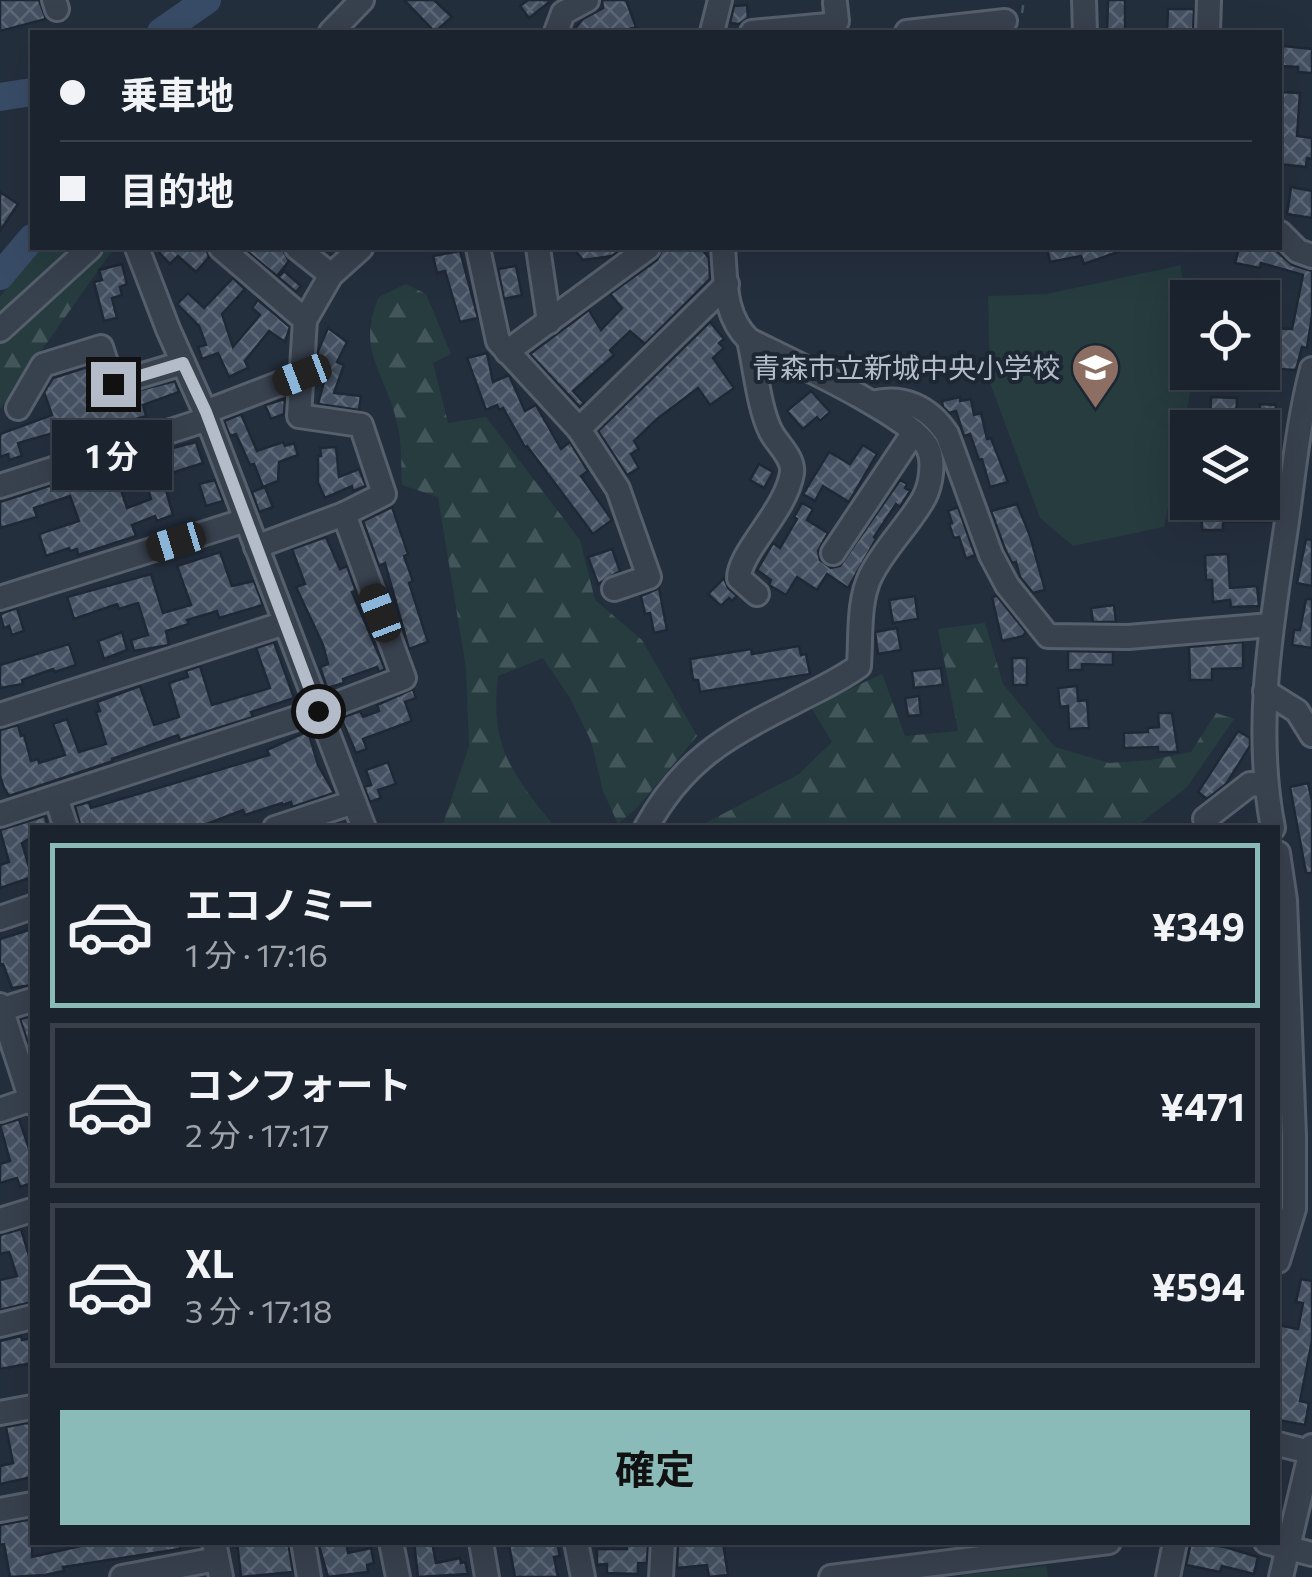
<!DOCTYPE html>
<html lang="ja">
<head>
<meta charset="utf-8">
<style>
	body { margin:0; font-family:Commissioner,"Noto Sans JP",sans-serif; background:#242b36; color:#f1f3f6; height:100vh; display:flex; flex-direction:column; font-size:38px; white-space:nowrap }
	* { box-sizing:border-box; margin:0 }
	p { font-size:32px; color:#a0a4aa }
	.icon { flex:none; width:55px; height:55px; fill:none; stroke:currentColor; stroke-width:2; stroke-linecap:round; stroke-linejoin:round }
	.map { position:relative; flex:1; overflow:hidden }
	.side { position:absolute; left:30px; top:825px; width:1250px; height:720px; display:flex; flex-direction:column; background:#1b232e; border-radius:0px; box-shadow:0 10px 40px #0002,0 0 0 2px #39404a }
	.side>* { flex:none }
	.guide { position:absolute; left:30px; top:30px; width:1252px; height:220px; border-radius:0px; box-shadow:0 10px 40px #0002,0 0 0 2px #39404a; display:grid; align-content:center; height:220px; padding:0 30px; background:#1b232e }
	.buttons { position:absolute; left:1170px; top:280px; display:grid; gap:20px }
	.buttons a { display:grid; place-items:center; width:110px; height:110px; border-radius:0px; background:#1b232e; box-shadow:0 10px 40px #0002,0 0 0 2px #39404a; font-size:50px }
	.end { position:absolute; width:45px; height:45px; margin:-22px; border:12px solid #b4bcc9; background:#111; box-shadow:0 0 0 5px #111 }
	.from { border-radius:50% }
	.bubble { position:absolute; height:70px; border-radius:0px; background:#1b232e; box-shadow:0 10px 40px #0002,0 0 0 2px #39404a; font-size:32px; font-weight:700; line-height:70px; text-align:center }
	.car { position:absolute; width:30px; height:60px; margin:-30px -15px; border-radius:12px; box-shadow:0 0 8px 2px #0007; background:linear-gradient(#222 24%,#8ab4d8 0 40%,#222 0 76%,#8ab4d8 0 86%,#222 0) }
	.guide b { display:flex; align-items:center; gap:35px; height:95px; font-size:38px }
	.guide b+b { border-top:2px solid #39404a }
	.guide i { width:25px; height:25px; background:#f1f3f6 }
	ul { padding:18px 0 0; list-style:none }
	li { display:flex; align-items:center; gap:30px; height:165px; margin:0 20px 15px; padding:0 10px; border:5px solid #39404a; border-radius:0px }
	li div { flex:1 }
	li b { display:block; font-size:38px }
	li em { font-style:normal; font-weight:700 }
	li.active { border-color:#8bbbb9 }
	li>.icon { width:90px; height:90px; stroke-width:1.5 }
	.cta { display:flex; gap:20px; margin-top:auto; padding:20px 30px }
	.cta a { flex:1; height:115px; border-radius:0px; background:#8bbbb9; color:#111; font-size:40px; font-weight:700; line-height:115px; text-align:center }
	.map>svg:first-child { display:block }
	.grass { fill:#263c3f }
	.forest { fill:url(#forest-firs) }
	.lines { fill:none; stroke-linecap:round; stroke-linejoin:round }
	.river { stroke:#394c67; stroke-width:28 }
	.building { fill:url(#building-cross-hatch); stroke:#1f2835; stroke-width:2.5 }
	.minor-casing { stroke:#565f6c; stroke-width:28 }
	.path { stroke:#44595c; stroke-width:2.5; stroke-dasharray:8 8; stroke-linecap:butt }
	.minor { stroke:#38414e; stroke-width:22 }
	.route { stroke:#b4bcc9; stroke-width:12 }
	.labels { text-anchor:middle; stroke-width:8; stroke-linejoin:round; paint-order:stroke }
	.poi-label { font-size:28px; fill:#b4bcc9; stroke:#1d2633; text-anchor:end }
</style>
</head>
<body>
<div class="map">
<svg width="1312" height="1577" viewBox="0 0 1312 1577">
	<defs>
		<pattern id="forest-firs" width="22" height="20" patternUnits="userSpaceOnUse" patternTransform="scale(2.5)"><rect width="22" height="20" fill="#263c3f"/><path d="M5 1l3.5 6h-7zM16 11l3.5 6h-7z" fill="#435659"/></pattern>
		<pattern id="building-cross-hatch" width="8" height="8" patternUnits="userSpaceOnUse" patternTransform="scale(2.5)"><rect width="8" height="8" fill="#455162"/><path d="M0 0l8 8M0 8l8-8" fill="none" stroke="#5d6877"/></pattern>
	</defs>
	<rect width="100%" height="100%" fill="#242f3e"/>
	<polygon class="grass" points="1181,265 1190,394 1164,527 1073,546 1040,518 990,383 988,296 1047,294"/>
	<g class="forest">
		<polygon points="40,248 114,248 0,409 0,297"/>
		<path d="M406 284 426 294 451 354 433 363 448 423 486 417 580 540 595 600 642 640 697 736 635 810 618 824 603 791 591 741 570 698 543 658 498 676C489 747 513 775 555 827H442L469 746 466 668 438 497 402 485C401 465 402 442 397 423 386 372 355 352 379 297Z"/>
		<polygon points="985,623 1003,684 1055,747 1109,763 1151,760 1191,752 1216,713 1234,719 1187,787 1136,827 698,827 799,774 832,742 811,707 882,674 905,736 958,731 938,629"/>
		<polygon points="1047,1566 1048,1577 962,1577 963,1575"/>
	</g>
	<g class="lines">
		<g class="river">
			<polyline points="161,32 207,0"/>
			<polyline points="0,97 32,92"/>
			<polyline points="0,276 32,238"/>
		</g>
	</g>
	<g class="building">
		<polygon points="0,0 39,0 46,19 0,31"/>
		<polygon points="404,0 434,0 452,17 435,32"/>
		<polygon points="528,0 552,0 529,18 520,6"/>
		<polygon points="602,0 626,0 636,27 620,32 572,32 583,19 603,8"/>
		<polygon points="1108,0 1125,0 1125,32 1107,32"/>
		<polygon points="747,5 748,18 739,24 730,23 734,6"/>
		<polygon points="1168,9 1194,9 1193,32 1167,32"/>
		<polygon points="1283,46 1312,49 1312,73 1298,72 1298,67 1282,66"/>
		<polygon points="1280,92 1300,93 1297,136 1312,138 1312,159 1307,158 1306,167 1280,164"/>
		<polygon points="1291,187 1312,191 1312,218 1287,214"/>
		<polygon points="0,192 18,204 0,231"/>
		<polygon points="155,248 206,248 209,257 196,272 178,256 170,264"/>
		<polygon points="243,248 282,248 289,261 277,276"/>
		<polygon points="573,248 619,248 619,251 612,256 583,260"/>
		<polygon points="663,248 701,248 709,258 710,279 645,344 630,331 610,350 614,355 573,391 584,403 580,407 530,354 589,310 601,330 622,308 610,294 657,260"/>
		<polygon points="1047,248 1126,248 1126,249 1084,264 1081,256 1050,262"/>
		<polygon points="1239,248 1273,248 1292,265 1312,271 1312,316 1307,348 1302,347 1296,370 1262,368 1262,328 1292,329 1303,275 1261,263 1260,268 1235,263"/>
		<polygon points="460,251 478,318 460,322 445,271 437,273 433,256"/>
		<polygon points="122,264 127,284 120,287 122,295 112,298 117,318 104,321 94,282 102,280 99,270"/>
		<polygon points="516,266 522,295 504,299 498,269"/>
		<polygon points="284,271 301,286 296,292 278,277"/>
		<polygon points="233,278 245,289 222,314 233,347 260,315 252,308 258,300 290,327 285,342 269,331 245,361 248,368 229,377 218,353 202,359 198,347 206,345 199,326 177,304 188,293 204,308"/>
		<polygon points="710,322 724,339 719,343 724,348 713,358 734,388 710,405 698,388 657,419 634,441 639,449 631,454 639,468 627,475 598,431"/>
		<polygon points="328,328 347,342 337,362 344,365 334,393 361,396 359,410 318,404 327,371 317,367 318,351"/>
		<polygon points="487,353 493,382 509,375 525,411 536,405 561,449 570,442 588,471 581,476 612,520 593,534 527,446 525,447 503,408 499,410 497,405 486,410 467,358"/>
		<polygon points="91,366 99,390 109,398 175,381 179,392 143,405 146,416 120,424 119,420 95,428 97,432 85,437 81,425 18,443 22,456 9,460 8,454 0,457 0,434 52,415 44,392 53,378"/>
		<polygon points="811,391 830,412 820,421 817,417 803,429 787,411"/>
		<polygon points="960,397 960,401 971,399 974,415 981,413 987,439 991,438 1008,482 990,487 982,459 979,460 970,434 964,436 956,411 949,413 943,407 942,401"/>
		<polygon points="1211,397 1237,398 1236,424 1210,423"/>
		<polygon points="285,399 284,414 271,419 265,405"/>
		<polygon points="1260,404 1276,405 1275,427 1259,426"/>
		<polygon points="241,414 257,451 283,442 285,446 294,443 298,455 279,462 278,481 263,487 254,464 250,465 236,434 230,436 224,421"/>
		<polygon points="196,442 203,463 162,476 173,515 157,521 155,516 132,525 136,536 78,555 77,549 70,551 69,548 46,556 39,534 79,521 70,496 34,508 37,517 0,528 0,502 113,465 127,508 151,499 142,471 150,468 145,455"/>
		<polygon points="863,445 877,454 849,502 823,486 815,501 803,494 829,452 850,464"/>
		<polygon points="336,447 339,477 359,469 366,486 353,491 352,486 325,498 318,483 318,456 321,456 320,448"/>
		<polygon points="759,464 773,472 764,488 750,480"/>
		<polygon points="215,480 223,501 206,506 199,484"/>
		<polygon points="900,480 907,484 905,488 910,491 900,507 896,504 874,537 876,539 848,588 827,574 817,590 797,577 786,595 769,585 771,580 757,570 773,543 780,548 797,519 794,517 802,503 813,509 807,520 828,533 818,551 820,560 831,568 840,566"/>
		<polygon points="265,487 273,507 259,512 252,492"/>
		<polygon points="1017,504 1030,536 1045,590 1033,593 1020,577 1016,562 1012,563 1005,549 991,511"/>
		<polygon points="1202,506 1272,508 1272,522 1223,522 1223,530 1202,530"/>
		<polygon points="392,507 408,554 404,556 413,581 409,583 428,642 409,649 385,563 379,566 363,521"/>
		<polygon points="958,507 975,555 966,559 959,537 954,538 949,524 952,523 948,511"/>
		<polygon points="326,537 340,569 347,566 356,591 352,592 385,669 379,672 377,667 343,679 344,683 327,688 320,667 328,664 323,645 296,587 305,584 292,549"/>
		<polygon points="1306,539 1312,540 1312,586 1297,583"/>
		<polygon points="612,549 620,571 598,584 588,557"/>
		<polygon points="220,552 232,586 254,581 263,605 219,618 217,611 187,620 189,624 166,631 169,645 134,651 131,640 148,635 138,603 119,609 117,604 74,619 67,597 151,574 163,613 191,605 177,566"/>
		<polygon points="1228,554 1230,588 1257,586 1259,606 1231,607 1230,600 1213,602 1212,580 1206,580 1205,555"/>
		<polygon points="724,578 728,588 737,596 732,601 729,598 721,606 708,594"/>
		<polygon points="659,588 667,630 654,633 650,613 645,614 641,596"/>
		<polygon points="915,596 918,619 893,623 889,600"/>
		<polygon points="997,596 1026,632 1023,636 1002,641 992,597"/>
		<polygon points="1306,599 1312,599 1312,648 1292,645 1294,630 1300,630"/>
		<polygon points="1114,605 1116,622 1093,622 1091,608"/>
		<polygon points="17,608 24,631 12,635 9,626 4,628 0,614"/>
		<polygon points="897,628 901,650 878,654 875,632"/>
		<polygon points="122,632 127,650 104,659 98,641"/>
		<polygon points="274,642 294,698 251,712 253,717 180,740 178,735 112,759 113,761 9,796 4,788 0,775 0,730 18,725 21,736 24,735 31,761 38,759 39,763 65,755 53,724 67,719 79,752 106,744 96,712 100,711 97,702 140,686 154,725 179,717 169,683 188,677 186,671 200,666 212,705 270,688 256,648"/>
		<polygon points="1243,642 1243,668 1212,669 1212,680 1190,680 1189,647"/>
		<polygon points="69,644 76,665 55,672 53,669 22,680 23,684 0,688 0,665"/>
		<polygon points="799,646 801,655 806,654 810,674 700,692 698,680 693,680 690,659 751,649 752,654"/>
		<polygon points="1068,651 1113,652 1113,665 1082,664 1082,670 1068,670"/>
		<polygon points="1012,658 1027,658 1027,685 1013,685"/>
		<polygon points="941,668 943,685 914,688 912,671"/>
		<polygon points="1077,686 1078,701 1087,700 1089,728 1069,729 1068,706 1060,707 1058,688"/>
		<polygon points="413,689 416,698 405,702 412,721 363,739 367,749 356,753 341,718 360,711 363,717 379,711 377,705"/>
		<polygon points="919,696 921,715 908,716 905,698"/>
		<polygon points="1158,713 1172,713 1178,752 1158,752 1158,747 1124,748 1124,733 1148,732 1148,728 1159,727"/>
		<polygon points="308,731 318,765 334,793 292,807 291,802 283,805 282,803 245,815 243,810 196,828 81,828 75,806 89,802 91,808 269,755 267,750"/>
		<polygon points="1238,731 1250,738 1250,746 1226,784 1207,799 1198,792"/>
		<polygon points="388,762 396,784 378,790 381,798 370,802 364,787 371,785 366,770"/>
		<polygon points="1308,783 1312,801 1312,873 1306,873 1290,787"/>
		<polygon points="45,816 48,828 32,828 32,837 22,843 32,877 0,888 0,865 9,862 0,830"/>
		<polygon points="32,929 32,985 12,988 3,964 0,965 0,939"/>
		<polygon points="32,1016 32,1056 20,1019"/>
		<polygon points="19,1119 32,1157 32,1183 20,1187 17,1178 0,1183 0,1164 10,1161 0,1125"/>
		<polygon points="21,1229 32,1266 32,1302 0,1310 0,1280 17,1276 9,1252 0,1254 0,1235"/>
		<polygon points="1301,1279 1312,1281 1312,1341 1300,1401 1309,1403 1305,1425 1278,1420 1278,1325 1298,1329 1303,1303 1296,1302"/>
		<polygon points="21,1336 22,1340 32,1338 32,1363 0,1369 0,1341"/>
		<polygon points="32,1422 32,1477 0,1484 0,1466 13,1463 6,1427"/>
		<polygon points="32,1519 32,1557 98,1542 180,1542 180,1549 63,1567 64,1571 45,1575 10,1577 4,1544 0,1545 0,1525"/>
		<polygon points="237,1542 288,1542 293,1572 241,1577"/>
		<polygon points="318,1542 346,1542 348,1553 371,1548 374,1563 367,1565 368,1572 328,1577"/>
		<polygon points="414,1542 432,1542 436,1563 460,1558 461,1563 465,1562 468,1574 418,1577"/>
		<polygon points="525,1542 557,1542 560,1556 554,1557 558,1577 515,1577 509,1545"/>
		<polygon points="627,1542 648,1543 647,1563 638,1563 638,1574 607,1573 607,1564 597,1565 597,1549 627,1549"/>
		<polygon points="678,1542 723,1542 728,1575 709,1577 707,1565 677,1568"/>
		<polygon points="1191,1542 1225,1547 1258,1557 1254,1574 1222,1566 1220,1572 1186,1565"/>
	</g>
	<g class="lines">
		<defs>
			<g id="minor">
				<polyline points="54,0 57,9"/>
				<polyline points="1084,0 1085,32"/>
				<polyline points="331,32 362,0"/>
				<polyline points="556,32 563,13 587,0"/>
				<polyline points="712,32 720,0"/>
				<polyline points="752,32 828,25 837,21 835,3"/>
				<polyline points="907,32 1005,21"/>
				<polyline points="1208,32 1209,0"/>
				<polyline points="1280,233 1298,251 1312,256"/>
				<polyline points="137,248 168,329 205,412 364,828"/>
				<polyline points="221,248 305,320"/>
				<polyline points="297,248 331,275"/>
				<polyline points="478,248 498,341 579,429 727,284"/>
				<polyline points="538,248 549,322"/>
				<polyline points="0,330 90,248"/>
				<path d="M749 340C755 366 759 409 771 432 778 445 794 458 792 473 786 511 739 552 739 578L757 594"/>
				<polyline points="507,352 648,248"/>
				<path d="M872 403C903 395 929 407 947 434L991 555 1007 585 1048 636 1128 637 1271 625"/>
				<polyline points="18,408 43,365 101,347 113,384 183,363"/>
				<polyline points="205,412 302,375"/>
				<polyline points="579,429 618,489 649,577 614,589"/>
				<polyline points="0,486 208,419"/>
				<polyline points="256,547 344,514 384,494 361,425 299,416 305,320 331,275 361,248"/>
				<polyline points="833,553 914,432"/>
				<polyline points="0,598 246,520"/>
				<polyline points="1265,691 1297,711 1312,735"/>
				<polyline points="0,715 285,623"/>
				<polyline points="56,797 66,828"/>
				<polyline points="0,815 318,711 404,678 344,514"/>
				<polyline points="1205,819 1250,784 1265,785"/>
				<polyline points="275,828 354,802"/>
				<path d="M646 828C682 762 726 736 791 704 815 691 837 682 859 666 861 637 858 600 871 575 885 547 909 525 924 498 931 485 935 460 927 446 908 414 787 359 749 340 723 315 726 281 723 248"/>
				<path d="M1273 828C1253 726 1272 622 1287 521 1294 470 1299 418 1312 369"/>
				<polyline points="1278,853 1285,900 1294,1136 1294,1209 1278,1261"/>
				<polyline points="0,918 32,907"/>
				<polyline points="0,1005 32,1103"/>
				<polyline points="0,1010 32,1000"/>
				<polyline points="0,1110 32,1099"/>
				<polyline points="0,1220 32,1210"/>
				<polyline points="0,1325 32,1317"/>
				<polyline points="0,1413 32,1407"/>
				<polyline points="1278,1444 1310,1452"/>
				<polyline points="0,1510 32,1504"/>
				<polyline points="214,1542 221,1577"/>
				<polyline points="303,1542 309,1577"/>
				<polyline points="391,1542 398,1577"/>
				<polyline points="481,1542 487,1577"/>
				<polyline points="576,1542 583,1577"/>
				<polyline points="1266,1542 1312,1554"/>
				<polyline points="122,1577 217,1559"/>
				<polyline points="661,1577 663,1542"/>
				<polyline points="831,1577 1109,1542"/>
				<polyline points="1168,1577 1175,1542"/>
				<polyline points="1281,1577 1312,1446"/>
			</g>
		</defs>
		<use href="#minor" class="minor-casing"/>
		<polyline class="path" points="1022,13 1024,0"/>
		<use href="#minor" class="minor"/>
	</g>
	<g class="lines">
		<polyline class="route" points="113,384 183,363 206,412 318,711"/>
	</g>
	<defs>
		<symbol id="school-pin" viewBox="-11 -11 22 30"><path d="M0 17L-7.5 6A9.5 9.5 0 1 1 7.5 6Z" fill="#8d6e63" stroke="#1d2633"/><path d="M0-5L7-2L0 1L-7-2ZM-4 1L0 2.5L4 1V4Q0 6-4 4Z" fill="#fff"/></symbol>
	</defs>
	<g fill-rule="evenodd">
		<use href="#school-pin" x="1068" y="340" width="55" height="75"/>
	</g>
	<g class="labels">
		<g class="poi-label">
			<text x="1060" y="378">青森市立新城中央小学校</text>
		</g>
	</g>
</svg>
<div class="buttons">
<a><svg class="icon" aria-label="locate" viewBox="0 0 24 24"><circle cx="12" cy="12" r="6"/><path d="M12 2v4M12 18v4M2 12h4M18 12h4"/></svg></a>
<a><svg class="icon" aria-label="layers" viewBox="0 0 24 24"><path d="M12 4l9 5-9 5-9-5zM3 14l9 5 9-5"/></svg></a>
</div>
<i class="end from" style="left:318px;top:711px"></i>
<i class="end" style="left:113px;top:384px"></i>
<div class="bubble" style="left:52px;top:420px;width:120px">1 分</div>
<i class="car" style="left:302px;top:375px;rotate:249deg"></i>
<i class="car" style="left:176px;top:542px;rotate:253deg"></i>
<i class="car" style="left:380px;top:613px;rotate:339deg"></i>
<div class="guide">
<b><i class="from"></i>乗車地</b>
<b><i></i>目的地</b>
</div>
<section class="side">
<ul>
<li class="active"><svg class="icon" aria-label="car" viewBox="0 0 24 24"><path d="M5 17H2v-5l4-1 3-4h7l3 4 3 1v5h-3M9 17h6M6 11h13"/><circle cx="7" cy="17" r="2"/><circle cx="17" cy="17" r="2"/></svg><div><b>エコノミー</b><p>1 分 · 17:16</p></div><em>¥349</em></li>
<li><svg class="icon" aria-label="car" viewBox="0 0 24 24"><path d="M5 17H2v-5l4-1 3-4h7l3 4 3 1v5h-3M9 17h6M6 11h13"/><circle cx="7" cy="17" r="2"/><circle cx="17" cy="17" r="2"/></svg><div><b>コンフォート</b><p>2 分 · 17:17</p></div><em>¥471</em></li>
<li><svg class="icon" aria-label="car" viewBox="0 0 24 24"><path d="M5 17H2v-5l4-1 3-4h7l3 4 3 1v5h-3M9 17h6M6 11h13"/><circle cx="7" cy="17" r="2"/><circle cx="17" cy="17" r="2"/></svg><div><b>XL</b><p>3 分 · 17:18</p></div><em>¥594</em></li>
</ul>
<div class="cta"><a>確定</a></div>
</section>
</div>
</body>
</html>
